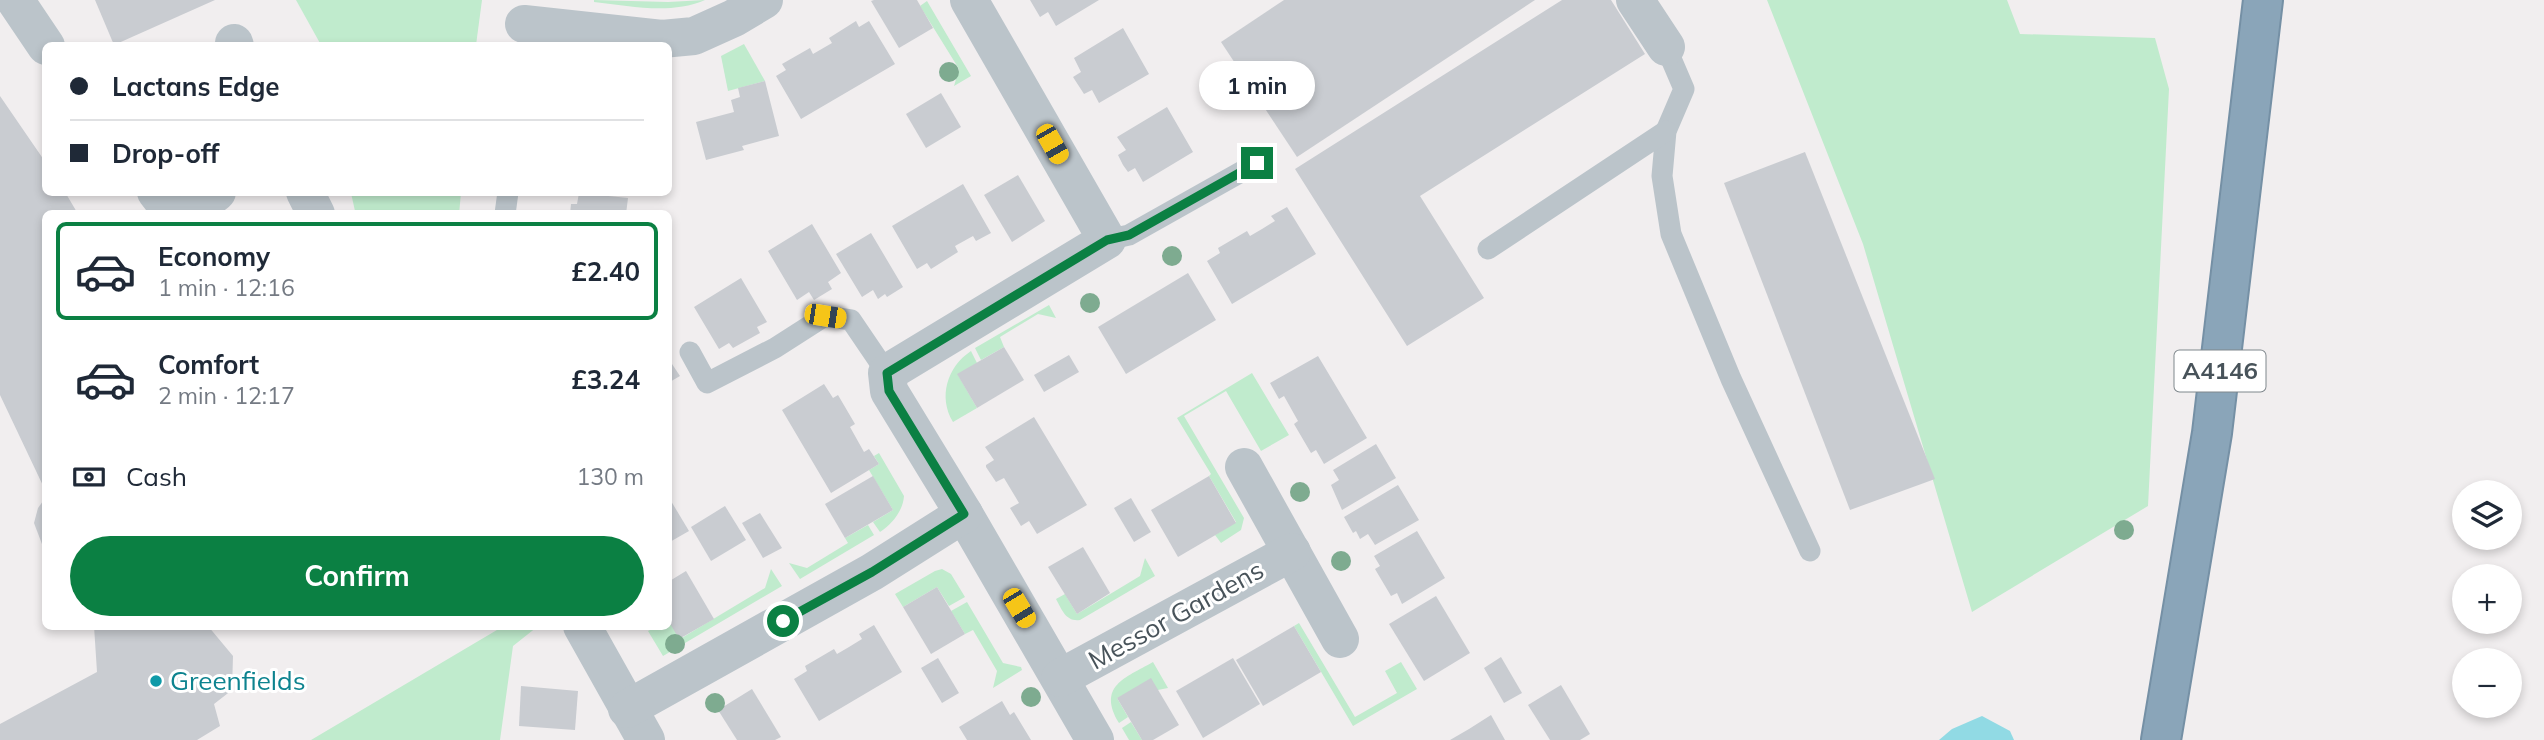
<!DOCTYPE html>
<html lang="en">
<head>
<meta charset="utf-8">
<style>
	body { margin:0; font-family:Mulish,sans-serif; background:#f6f6f7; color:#1f2937; height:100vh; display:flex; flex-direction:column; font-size:26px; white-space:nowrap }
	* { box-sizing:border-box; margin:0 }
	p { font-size:23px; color:#747a83 }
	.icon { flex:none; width:38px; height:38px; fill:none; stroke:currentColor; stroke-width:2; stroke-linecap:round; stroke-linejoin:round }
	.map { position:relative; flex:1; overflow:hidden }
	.details { position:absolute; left:42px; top:210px; width:630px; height:420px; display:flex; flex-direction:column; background:#fff; border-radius:10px; box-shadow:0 4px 10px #0003 }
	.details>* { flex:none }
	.hud { position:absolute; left:42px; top:42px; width:630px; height:154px; border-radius:10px; box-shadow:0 4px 10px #0003; display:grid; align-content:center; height:154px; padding:0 28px; background:#fff }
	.buttons { position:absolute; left:2452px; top:480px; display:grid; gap:14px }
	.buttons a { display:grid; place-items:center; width:70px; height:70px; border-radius:50%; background:#fff; box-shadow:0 4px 10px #0003; font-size:35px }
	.end { position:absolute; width:32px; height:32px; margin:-16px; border:9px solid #0b8043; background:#fff; box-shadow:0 0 0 4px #fff }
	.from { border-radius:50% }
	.bubble { position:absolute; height:49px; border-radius:24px; background:#fff; box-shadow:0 4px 10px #0003; font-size:23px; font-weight:700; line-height:49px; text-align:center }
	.car { position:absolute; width:21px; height:42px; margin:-21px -10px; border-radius:9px; box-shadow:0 0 5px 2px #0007; background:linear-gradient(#f5c518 24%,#345 0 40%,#f5c518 0 76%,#345 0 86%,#f5c518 0) }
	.hud b { display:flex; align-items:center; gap:24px; height:66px; font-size:26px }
	.hud b+b { border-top:2px solid #e0e1e3 }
	.hud i { width:18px; height:18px; background:#1f2937 }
	ul { padding:12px 0 0; list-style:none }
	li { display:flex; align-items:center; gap:21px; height:98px; margin:0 14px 10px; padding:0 14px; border:4px solid transparent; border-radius:10px }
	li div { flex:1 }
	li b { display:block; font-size:26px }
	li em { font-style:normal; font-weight:700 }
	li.current { border-color:#0b8043 }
	li>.icon { width:63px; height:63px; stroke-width:1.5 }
	.pay { display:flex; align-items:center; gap:18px; height:77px; padding:0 28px; font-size:26px }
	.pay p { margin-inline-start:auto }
	.cta { display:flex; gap:14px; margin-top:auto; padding:14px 28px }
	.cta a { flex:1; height:80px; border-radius:42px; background:#0b8043; color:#fff; font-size:28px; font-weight:700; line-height:80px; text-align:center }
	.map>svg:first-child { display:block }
	.green { fill:#c0ebcd }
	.water { fill:#91dae4 }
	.building { fill:#c9ccd1 }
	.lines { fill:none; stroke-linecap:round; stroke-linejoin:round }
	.highway-casing { stroke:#7590a5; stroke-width:42 }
	.lane { stroke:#bbc4ca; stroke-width:21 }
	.street { stroke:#bbc4ca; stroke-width:38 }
	.highway { stroke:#8aa5b9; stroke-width:38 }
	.tree { fill:#7eab90 }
	.route { stroke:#0b8043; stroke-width:9 }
	.culture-dot { fill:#0f9aa8; stroke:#fff; stroke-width:2.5 }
	.labels { text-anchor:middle; stroke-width:6; stroke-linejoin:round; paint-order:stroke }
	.shield { fill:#fff; stroke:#7f878c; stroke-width:2 }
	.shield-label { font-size:24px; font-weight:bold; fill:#48535a }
	.street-label { font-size:26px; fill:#48535a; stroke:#fff }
	.culture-label { font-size:26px; fill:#0d838f; stroke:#fff; text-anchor:start }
</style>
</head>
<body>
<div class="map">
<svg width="2544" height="740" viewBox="0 0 2544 740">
	<rect width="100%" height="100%" fill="#f1eeef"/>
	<g class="green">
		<polygon points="296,0 482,0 476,45 321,45"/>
		<path d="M594 0 668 2 705 0C670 15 631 6 594 2Z"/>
		<polygon points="1767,0 2007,0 2020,34 2155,38 2169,89 2148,506 1972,612 1863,244"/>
		<polygon points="927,1 971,76 954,86 959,69 920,6"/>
		<polygon points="744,44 765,81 728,91 721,56"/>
		<polygon points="351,193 351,192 461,193 459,214 361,213 355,211"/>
		<polygon points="1049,305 1056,318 1038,314 1000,337 1004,347 981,360 975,348"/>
		<path d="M971 351 977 363 958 375 977 408 953 422C938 397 947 367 971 351Z"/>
		<polygon points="1252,373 1289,435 1261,451 1226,391 1184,416 1244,518 1241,530 1221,543 1215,535 1236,522 1209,476 1211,474 1177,418"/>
		<path d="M879 453 904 496C903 511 892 524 880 532L873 522 893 510 869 470 879 464 874 456Z"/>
		<polygon points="868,525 874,535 800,579 789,563 807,568 848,543 845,538"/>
		<path d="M1145 558 1155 576 1080 620C1066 622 1062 610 1056 599L1065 594 1077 614 1140 576Z"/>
		<polygon points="771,569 782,586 663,656 648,631 656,627 668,626 669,620 680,639 765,588"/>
		<polygon points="942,569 951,574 965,597 949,606 937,587 903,607 895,594 935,571"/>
		<polygon points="967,602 1003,663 1021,667 1022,670 993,688 997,671 973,630 965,634 951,611"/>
		<polygon points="1299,623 1355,717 1397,693 1385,671 1401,662 1417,689 1353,726 1294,626"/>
		<polygon points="502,627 537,627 513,646 500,740 311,740"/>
		<path d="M1153 662 1168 688 1117 698 1128 717 1119 723C1097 686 1125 678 1153 662Z"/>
		<polygon points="1131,722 1142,740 1129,740 1122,728"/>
	</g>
	<polygon class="water" points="1982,716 2010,731 2014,740 1939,740 1952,729"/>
	<g class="building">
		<polygon points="95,0 215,0 114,45"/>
		<polygon points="874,0 917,0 933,28 899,48 871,1"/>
		<polygon points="1030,0 1099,0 1056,26 1048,12 1040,17"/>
		<polygon points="1284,0 1535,0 1297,157 1221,42"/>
		<polygon points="1562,0 1611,0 1645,54 1420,196 1484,298 1407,346 1295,169"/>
		<polygon points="856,21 859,27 869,21 895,64 801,119 776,76 786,70 782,64 810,48 813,54 832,43 829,38"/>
		<polygon points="1123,28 1149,74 1099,103 1092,90 1084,94 1073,77 1081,72 1074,58"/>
		<polygon points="765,81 779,136 742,146 744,150 706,160 696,122 734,112 731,100 740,97 738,88"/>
		<polygon points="941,93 961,127 926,148 906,114"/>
		<polygon points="0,96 46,163 46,192 65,192 78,214 46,214 46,492 0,395"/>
		<polygon points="1167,107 1193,152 1143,182 1135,168 1128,172 1123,165 1118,155 1126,150 1117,137"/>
		<polygon points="1805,152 1935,479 1850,510 1724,183"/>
		<polygon points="1018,175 1045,221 1012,242 984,195"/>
		<polygon points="963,184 991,233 976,241 973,236 955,246 958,252 931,269 927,263 917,269 892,226"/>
		<polygon points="579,193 628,198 626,214 570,214 571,204 577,204"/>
		<polygon points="1287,207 1316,254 1232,304 1207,261 1220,253 1218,248 1247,231 1250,236 1262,229 1275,221 1271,216"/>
		<polygon points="812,224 841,273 828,282 832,289 814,300 809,292 797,300 768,251"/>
		<polygon points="871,233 903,287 887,297 885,294 878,299 873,290 862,297 836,254"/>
		<polygon points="1188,273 1216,320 1126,374 1098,327"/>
		<polygon points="741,278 767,322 757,327 760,333 733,348 729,343 719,349 694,307"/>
		<polygon points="1004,347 1024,380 977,408 957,374"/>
		<polygon points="1069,355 1079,372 1044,392 1034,375"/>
		<polygon points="1318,356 1367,438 1324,464 1316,450 1311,453 1294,424 1298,421 1284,396 1279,399 1270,383"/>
		<polygon points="668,358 680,376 668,383"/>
		<polygon points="824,384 833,398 838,395 855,424 850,427 864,452 869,449 879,464 831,493 782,410"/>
		<polygon points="1034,417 1087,505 1037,534 1029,521 1021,526 1010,508 1019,503 1004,478 996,482 986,467 986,465 994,460 985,447"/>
		<polygon points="1376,444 1396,478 1342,510 1331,485 1339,480 1333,470"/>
		<polygon points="873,476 893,510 845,538 825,504"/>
		<polygon points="1209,476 1236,523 1178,557 1151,510"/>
		<polygon points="1398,485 1419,520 1375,545 1368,534 1360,539 1356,531 1353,533 1344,517"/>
		<polygon points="668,496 689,531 668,543"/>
		<polygon points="46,497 46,552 45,552 34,523 38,508"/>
		<polygon points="1131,498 1151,532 1134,542 1114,508"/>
		<polygon points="725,506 746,540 711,561 691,527"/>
		<polygon points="760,513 782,548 763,558 742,523"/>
		<polygon points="1417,531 1445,578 1402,604 1397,593 1391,596 1375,569 1380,566 1374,556"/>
		<polygon points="1083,547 1110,593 1077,614 1048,567"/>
		<polygon points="686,571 714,619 679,639 668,620 668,582"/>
		<polygon points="937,587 965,634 931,654 903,607"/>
		<polygon points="1436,596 1470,653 1424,681 1389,624"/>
		<polygon points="874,625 902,672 819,721 794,679 807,671 805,666 834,649 837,654 849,647 862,639 859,634"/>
		<polygon points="94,626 208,626 233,656 232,690 214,704 220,726 197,740 0,740 0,724 97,672"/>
		<polygon points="1294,626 1321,672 1263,706 1236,660"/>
		<polygon points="1501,657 1522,693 1504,703 1484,668"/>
		<polygon points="938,658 959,693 942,703 921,668"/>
		<polygon points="1233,658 1260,704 1203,738 1176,691"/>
		<polygon points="1151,678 1179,725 1153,740 1142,740 1117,698"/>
		<polygon points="1561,685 1590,734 1580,740 1550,740 1528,705"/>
		<polygon points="521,686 578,691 575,730 519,726"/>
		<polygon points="752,689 781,737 775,740 737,740 718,710"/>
		<polygon points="1002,701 1010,715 1014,712 1031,740 967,740 959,727"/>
		<polygon points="1491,715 1505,740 1450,740 1469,729"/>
	</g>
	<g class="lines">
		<defs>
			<polyline id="highway" points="2161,740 2212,433 2263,0"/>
		</defs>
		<use href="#highway" class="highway-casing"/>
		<g class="lane">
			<polyline points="1666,47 1684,89 1666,131 1662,176 1671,234 1731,379 1810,551"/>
			<polyline points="505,214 508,192"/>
			<polyline points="1107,240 1129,235 1257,163"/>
			<polyline points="1488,249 1666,131"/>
			<polyline points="690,352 707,383 775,348 825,316 851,320 887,373"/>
		</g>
		<g class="street">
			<polyline points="15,0 46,46"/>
			<polyline points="969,0 1107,240 887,373 889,391 964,514 1095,740"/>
			<polyline points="1635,0 1666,47"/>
			<polyline points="524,24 662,39 694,36 734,18 764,0"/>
			<polyline points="234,43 235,46"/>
			<polyline points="156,192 173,214"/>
			<polyline points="305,192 316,214"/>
			<polyline points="189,214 217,192"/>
			<polyline points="1244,467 1340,639"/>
			<polyline points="582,626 646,740"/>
			<polyline points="1060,678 1292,552"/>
			<polyline points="627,709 872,572 964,514"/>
		</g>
		<use href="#highway" class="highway"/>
	</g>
	<g class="tree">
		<circle cx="949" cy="72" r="10"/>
		<circle cx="1172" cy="256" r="10"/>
		<circle cx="1090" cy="303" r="10"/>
		<circle cx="1300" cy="492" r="10"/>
		<circle cx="2124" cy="530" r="10"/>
		<circle cx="1341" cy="561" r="10"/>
		<circle cx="675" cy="644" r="10"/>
		<circle cx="1031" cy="697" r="10"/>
		<circle cx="715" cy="703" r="10"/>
	</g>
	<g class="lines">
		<polyline class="route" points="783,621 872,572 964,514 889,391 887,373 1107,240 1129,235 1257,163"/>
	</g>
	<circle class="culture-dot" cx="156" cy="681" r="7"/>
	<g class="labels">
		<rect class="shield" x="2174.5" y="350.5" width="91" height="41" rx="5"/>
		<g class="shield-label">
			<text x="2220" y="379">A4146</text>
		</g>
		<g class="street-label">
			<text transform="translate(1176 615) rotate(-29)" y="9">Messor Gardens</text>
		</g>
		<g class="culture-label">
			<text x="170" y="690">Greenfields</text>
		</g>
	</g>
</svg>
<div class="buttons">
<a><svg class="icon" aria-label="layers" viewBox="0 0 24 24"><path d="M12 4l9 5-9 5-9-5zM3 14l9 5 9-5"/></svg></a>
<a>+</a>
<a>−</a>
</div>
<i class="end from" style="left:783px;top:621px"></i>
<i class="end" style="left:1257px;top:163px"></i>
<div class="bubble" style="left:1199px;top:61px;width:116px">1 min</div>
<i class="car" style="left:1052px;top:144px;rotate:150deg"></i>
<i class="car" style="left:825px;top:316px;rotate:99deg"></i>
<i class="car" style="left:1019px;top:608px;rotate:149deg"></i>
<div class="hud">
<b><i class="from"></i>Lactans Edge</b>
<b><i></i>Drop-off</b>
</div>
<section class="details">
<ul>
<li class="current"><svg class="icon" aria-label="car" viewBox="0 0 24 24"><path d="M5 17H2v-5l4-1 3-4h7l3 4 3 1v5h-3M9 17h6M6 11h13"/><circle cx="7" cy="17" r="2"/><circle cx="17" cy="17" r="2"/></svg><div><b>Economy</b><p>1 min · 12:16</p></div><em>£2.40</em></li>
<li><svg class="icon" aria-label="car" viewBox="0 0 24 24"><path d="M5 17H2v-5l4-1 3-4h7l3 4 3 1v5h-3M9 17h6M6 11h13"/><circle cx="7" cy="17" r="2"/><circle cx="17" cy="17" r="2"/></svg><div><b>Comfort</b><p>2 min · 12:17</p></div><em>£3.24</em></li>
</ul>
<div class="pay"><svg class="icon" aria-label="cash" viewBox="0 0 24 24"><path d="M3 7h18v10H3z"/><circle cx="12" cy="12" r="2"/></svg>Cash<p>130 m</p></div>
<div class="cta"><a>Confirm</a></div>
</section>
</div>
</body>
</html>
